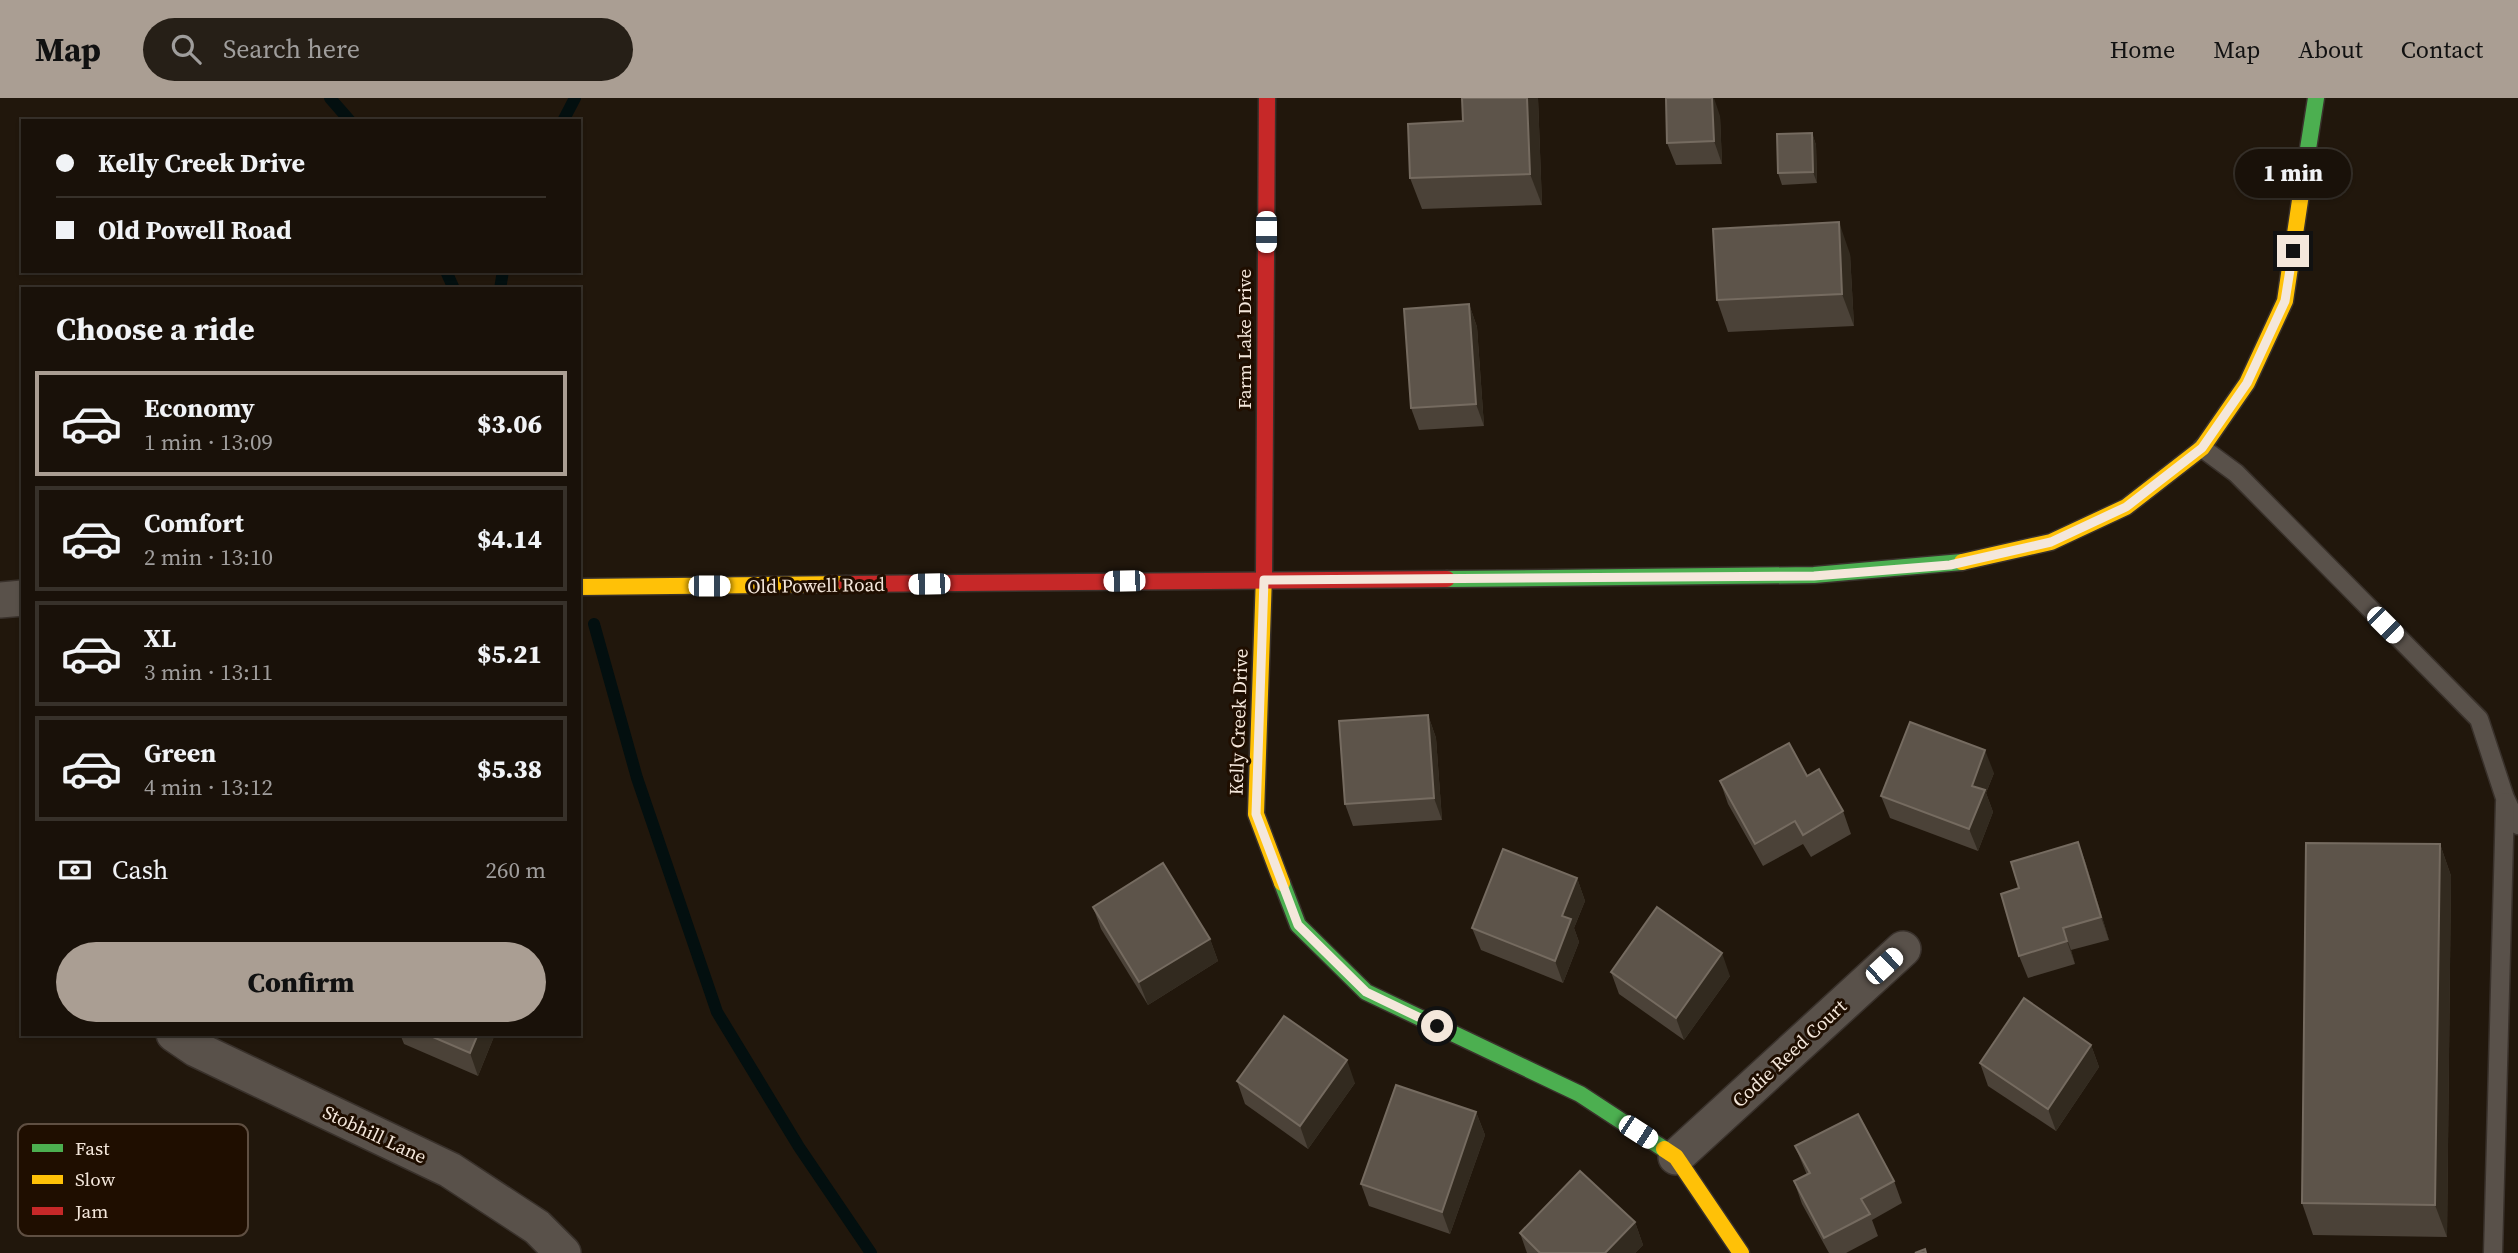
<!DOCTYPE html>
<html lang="en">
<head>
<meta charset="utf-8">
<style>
	body { margin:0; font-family:"Source Serif 4",serif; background:#261f17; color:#f1f3f6; height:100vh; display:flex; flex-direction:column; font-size:26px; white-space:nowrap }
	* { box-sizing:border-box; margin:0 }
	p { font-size:23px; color:#9f9d9c }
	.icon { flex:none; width:38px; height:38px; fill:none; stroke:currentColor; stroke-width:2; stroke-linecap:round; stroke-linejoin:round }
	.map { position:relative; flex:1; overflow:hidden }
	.drawer { position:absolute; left:21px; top:189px; width:560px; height:749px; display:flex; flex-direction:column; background:#191109; border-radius:0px; box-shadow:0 2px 5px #0004,0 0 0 2px #37312a }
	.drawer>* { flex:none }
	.hud { position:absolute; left:21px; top:21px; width:560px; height:154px; border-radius:0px; box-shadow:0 2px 5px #0004,0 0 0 2px #37312a; display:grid; align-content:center; height:154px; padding:0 35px; background:#191109 }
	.end { position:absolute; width:32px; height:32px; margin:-16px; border:9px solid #f4e7db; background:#111; box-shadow:0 0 0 4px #111 }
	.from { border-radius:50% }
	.bubble { position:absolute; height:49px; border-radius:24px; background:#191109; box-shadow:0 2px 5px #0004,0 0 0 2px #37312a; font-size:23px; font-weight:800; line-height:49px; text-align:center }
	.car { position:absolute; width:21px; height:42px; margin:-21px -10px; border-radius:9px; box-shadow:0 0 5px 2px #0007; background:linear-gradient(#fff 24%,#345 0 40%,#fff 0 76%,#345 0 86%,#fff 0) }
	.hud b { display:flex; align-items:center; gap:24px; height:66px; font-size:26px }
	.hud b+b { border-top:2px solid #37312a }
	.hud i { width:18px; height:18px; background:#f1f3f6 }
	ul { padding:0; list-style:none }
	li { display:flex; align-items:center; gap:21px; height:105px; margin:0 14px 10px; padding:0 21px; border:4px solid #37312a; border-radius:0px }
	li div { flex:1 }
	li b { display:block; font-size:26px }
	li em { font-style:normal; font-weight:800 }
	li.selected { border-color:#aa9e93 }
	li>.icon { width:63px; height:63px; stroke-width:1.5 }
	h2 { padding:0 35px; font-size:32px; line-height:84px }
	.pay { display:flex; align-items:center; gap:18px; height:77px; padding:0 35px; font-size:26px }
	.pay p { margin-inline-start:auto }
	.button { display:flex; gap:14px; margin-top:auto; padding:14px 35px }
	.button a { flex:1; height:80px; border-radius:42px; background:#aa9e93; color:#111; font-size:28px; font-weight:800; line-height:80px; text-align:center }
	header { display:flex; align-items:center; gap:42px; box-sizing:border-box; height:98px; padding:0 35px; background:#aa9e93; color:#111 }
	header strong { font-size:33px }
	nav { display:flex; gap:38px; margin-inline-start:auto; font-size:24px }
	.search { width:490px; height:63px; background:#261f17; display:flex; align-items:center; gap:18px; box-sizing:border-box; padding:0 24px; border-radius:38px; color:#9f9d9c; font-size:26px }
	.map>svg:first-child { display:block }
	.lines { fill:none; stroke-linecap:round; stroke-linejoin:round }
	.stream { stroke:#030f0f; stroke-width:12 }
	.lane-casing { stroke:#39312b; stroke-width:21 }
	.street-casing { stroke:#39312b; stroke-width:38 }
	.fast-casing { stroke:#39312b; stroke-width:19 }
	.slow-casing { stroke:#39312b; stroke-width:19 }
	.jam-casing { stroke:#39312b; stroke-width:19 }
	.lane { stroke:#59514a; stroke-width:18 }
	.street { stroke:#59514a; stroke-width:35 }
	.fast { stroke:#4caf50; stroke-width:16 }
	.slow { stroke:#ffc107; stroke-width:16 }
	.jam { stroke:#c62828; stroke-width:16 }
	.wall { fill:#4b4238 }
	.shaded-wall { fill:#322a1f }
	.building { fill:#5d544a; stroke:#756b60; stroke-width:2 }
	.route { stroke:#f4e7db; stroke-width:9 }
	.labels { text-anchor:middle; stroke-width:6; stroke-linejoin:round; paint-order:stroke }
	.street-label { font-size:19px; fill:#f4e7db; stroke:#1f0e00 }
	.key { fill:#1f0e00; stroke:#5f4f42; stroke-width:2 }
	.key-label { font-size:19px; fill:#f4e7db }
</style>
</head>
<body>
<header>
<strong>Map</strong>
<div class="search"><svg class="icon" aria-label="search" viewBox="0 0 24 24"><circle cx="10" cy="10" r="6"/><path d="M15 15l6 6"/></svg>Search here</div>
<nav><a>Home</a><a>Map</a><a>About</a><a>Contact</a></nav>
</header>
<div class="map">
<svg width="2518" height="1155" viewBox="0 0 2518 1155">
	<rect width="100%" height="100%" fill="#21170c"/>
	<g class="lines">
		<g class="stream">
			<polyline points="330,0 350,23"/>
			<polyline points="563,23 575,0"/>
			<polyline points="446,173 454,191"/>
			<polyline points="500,191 503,173"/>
			<polyline points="594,526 637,680 717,914 799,1049 871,1155"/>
		</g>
		<defs>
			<g id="lane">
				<polyline points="2202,350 2236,375 2479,621 2505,700 2518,727"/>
				<polyline points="2493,1155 2505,704"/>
			</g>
			<g id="street">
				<polyline points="0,502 23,500"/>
				<polyline points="174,936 196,951 450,1072 537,1129 563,1155"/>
				<polyline points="1676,1059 1903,851"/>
			</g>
			<g id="fast">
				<polyline points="2302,89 2316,0"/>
				<polyline points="1447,481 1814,477 1962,464"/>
				<polyline points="1282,785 1298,827 1366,894 1580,996 1664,1051"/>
			</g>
			<g id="slow">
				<polyline points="1962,464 2051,444 2126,409 2202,350 2247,285 2285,203 2302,89"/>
				<polyline points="1264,477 1256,716 1282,785"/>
				<polyline points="579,489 846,486"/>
				<polyline points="1664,1051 1676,1059 1741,1155"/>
			</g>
			<g id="jam">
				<polyline points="1264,477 1267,0"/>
				<polyline points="846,486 1447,481"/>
			</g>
		</defs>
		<use href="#lane" class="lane-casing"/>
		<use href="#street" class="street-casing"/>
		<use href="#fast" class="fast-casing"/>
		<use href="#slow" class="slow-casing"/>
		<use href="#jam" class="jam-casing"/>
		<use href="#lane" class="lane"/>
		<use href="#street" class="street"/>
		<use href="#fast" class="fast"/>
		<use href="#slow" class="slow"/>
		<use href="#jam" class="jam"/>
	</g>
	<g class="wall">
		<polygon points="1462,0 1538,0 1542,107 1422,111 1410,80 1463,23"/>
		<polygon points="1720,18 1722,66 1676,67 1667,45"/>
		<polygon points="1812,35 1816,47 1817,85 1782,87 1778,75"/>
		<polygon points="1850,156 1854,228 1728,234 1717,202"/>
		<polygon points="1469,206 1477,229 1484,328 1419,332 1411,310"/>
		<polygon points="1428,617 1436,640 1442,722 1353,728 1345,706"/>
		<polygon points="1994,675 1986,695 1993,714 1978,753 1890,720 1881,698"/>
		<polygon points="1807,678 1843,713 1851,736 1811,759 1803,746 1763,768 1728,706 1720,683"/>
		<polygon points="2078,744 2086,766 2109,842 2071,852 2075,866 2028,880 2019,858 2019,790"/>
		<polygon points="2440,746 2451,778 2447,1139 2313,1137 2302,1105"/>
		<polygon points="1577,780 1585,803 1574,830 1579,844 1563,885 1481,852 1472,830"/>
		<polygon points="1093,809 1210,841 1218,863 1148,907 1101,831"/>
		<polygon points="1611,874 1730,878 1684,942 1619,896"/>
		<polygon points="400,936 495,936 478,978 404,946"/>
		<polygon points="2091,947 2099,969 2056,1033 1988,988 1980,965"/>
		<polygon points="1237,983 1355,985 1308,1051 1245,1006"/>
		<polygon points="1476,1014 1485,1037 1450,1136 1369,1108 1361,1086"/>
		<polygon points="1795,1048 1894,1083 1902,1105 1872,1122 1878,1138 1846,1155 1829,1155 1802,1106 1794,1083 1807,1077"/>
		<polygon points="1635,1124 1643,1147 1635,1155 1527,1155 1520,1135"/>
	</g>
	<g class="shaded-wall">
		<polygon points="1527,0 1538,0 1542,107 1530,76"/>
		<polygon points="1712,0 1714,0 1720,18 1722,66 1714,43"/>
		<polygon points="1812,35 1816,47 1817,85 1813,74"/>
		<polygon points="1839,124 1850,156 1854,228 1842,196"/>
		<polygon points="1469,206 1477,229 1484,328 1476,306"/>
		<polygon points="1428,617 1436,640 1442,722 1434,700"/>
		<polygon points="1985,652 1994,675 1986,695 1993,714 1978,753 1969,731 1972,688"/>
		<polygon points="2078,744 2086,766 2109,842 2101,819"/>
		<polygon points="2440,746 2451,778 2447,1139 2435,1107"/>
		<polygon points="1577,780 1585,803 1574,830 1579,844 1563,885 1555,863 1562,818"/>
		<polygon points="2063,830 2071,852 2075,866 2067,843"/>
		<polygon points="1210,841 1218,863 1148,907 1139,884"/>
		<polygon points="1722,855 1730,878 1684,942 1676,920"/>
		<polygon points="478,936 495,936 478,978 470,955"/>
		<polygon points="2091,947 2099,969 2056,1033 2048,1011"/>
		<polygon points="1347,962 1355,985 1308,1051 1300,1028"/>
		<polygon points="1476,1014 1485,1037 1450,1136 1442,1114"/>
		<polygon points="1635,1124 1643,1147 1635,1155 1605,1155"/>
	</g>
	<g class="building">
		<polygon points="1462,0 1527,0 1530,76 1410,80 1408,26 1463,23"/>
		<polygon points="1666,0 1712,0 1714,43 1667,45"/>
		<polygon points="1812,35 1813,74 1778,75 1777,36"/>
		<polygon points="1839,124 1842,196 1717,202 1713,131"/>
		<polygon points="1469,206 1476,306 1411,310 1404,211"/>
		<polygon points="1428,617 1434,700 1345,706 1339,623"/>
		<polygon points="1910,624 1985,652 1972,688 1985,692 1969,731 1881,698"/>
		<polygon points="1789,645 1807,678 1819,671 1843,713 1803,737 1795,723 1755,746 1720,683"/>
		<polygon points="2078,744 2101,819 2063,830 2067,843 2019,858 2001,796 2019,790 2011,764"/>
		<polygon points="2306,745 2440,746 2435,1107 2302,1105"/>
		<polygon points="1503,751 1577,780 1562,818 1571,821 1555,863 1472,830"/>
		<polygon points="1163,765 1210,841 1139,884 1093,809"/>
		<polygon points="1657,809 1722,855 1676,920 1611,874"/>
		<polygon points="2024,900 2091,947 2048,1011 1980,965"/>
		<polygon points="1284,918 1347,962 1300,1028 1237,983"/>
		<polygon points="426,936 478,936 470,955"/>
		<polygon points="1396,987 1476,1014 1442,1114 1361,1086"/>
		<polygon points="1858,1016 1894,1083 1861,1101 1870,1116 1824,1140 1794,1083 1810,1075 1795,1048"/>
		<polygon points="1580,1073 1635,1124 1605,1155 1540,1155 1520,1135"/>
		<polygon points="1925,1151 1926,1155 1915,1155"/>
	</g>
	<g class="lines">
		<polyline class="route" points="1437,928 1366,894 1298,827 1256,716 1264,482 1814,478 1950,467 2051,444 2126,409 2202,350 2247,285 2285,203 2293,153"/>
	</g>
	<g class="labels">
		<g class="street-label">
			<text transform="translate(1244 241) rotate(-90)" y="7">Farm Lake Drive</text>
			<text transform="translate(816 487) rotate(-1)" y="7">Old Powell Road</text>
			<text transform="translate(1238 624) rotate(-88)" y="7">Kelly Creek Drive</text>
			<text transform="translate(1789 955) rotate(-43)" y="7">Codie Reed Court</text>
			<text transform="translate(375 1036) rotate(25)" y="7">Stobhill Lane</text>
		</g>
	</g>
	<rect x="18" y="1026" width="230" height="112" rx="10" class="key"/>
	<rect x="32" y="1046" width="31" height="8" fill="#4caf50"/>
	<rect x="32" y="1077" width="31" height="9" fill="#ffc107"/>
	<rect x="32" y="1109" width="31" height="8" fill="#c62828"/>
	<g class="key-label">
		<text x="75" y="1057">Fast</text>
		<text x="75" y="1088">Slow</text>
		<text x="75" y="1120">Jam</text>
	</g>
</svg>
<i class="end from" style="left:1437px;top:928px"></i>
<i class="end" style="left:2293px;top:153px"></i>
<div class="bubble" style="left:2235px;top:51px;width:116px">1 min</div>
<i class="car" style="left:1266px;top:134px;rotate:180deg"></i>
<i class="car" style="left:1124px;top:483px;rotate:269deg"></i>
<i class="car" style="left:929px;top:486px;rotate:269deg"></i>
<i class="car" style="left:709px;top:488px;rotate:90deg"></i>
<i class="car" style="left:2385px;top:527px;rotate:135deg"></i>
<i class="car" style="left:1884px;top:868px;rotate:47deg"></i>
<i class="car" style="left:1638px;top:1034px;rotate:123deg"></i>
<div class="hud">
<b><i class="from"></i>Kelly Creek Drive</b>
<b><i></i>Old Powell Road</b>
</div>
<section class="drawer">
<h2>Choose a ride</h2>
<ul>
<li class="selected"><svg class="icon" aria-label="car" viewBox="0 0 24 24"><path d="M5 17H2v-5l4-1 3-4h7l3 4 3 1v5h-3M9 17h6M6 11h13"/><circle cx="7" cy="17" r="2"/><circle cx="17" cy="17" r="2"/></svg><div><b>Economy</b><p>1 min · 13:09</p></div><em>$3.06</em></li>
<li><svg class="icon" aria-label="car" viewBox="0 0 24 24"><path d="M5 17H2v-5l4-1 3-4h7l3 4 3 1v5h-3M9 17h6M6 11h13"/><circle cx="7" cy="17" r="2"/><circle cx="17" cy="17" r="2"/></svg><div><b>Comfort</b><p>2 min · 13:10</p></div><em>$4.14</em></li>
<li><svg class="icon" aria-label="car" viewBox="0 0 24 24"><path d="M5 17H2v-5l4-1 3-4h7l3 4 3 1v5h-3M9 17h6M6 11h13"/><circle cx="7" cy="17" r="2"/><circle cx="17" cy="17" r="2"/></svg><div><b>XL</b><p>3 min · 13:11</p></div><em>$5.21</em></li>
<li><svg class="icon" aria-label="car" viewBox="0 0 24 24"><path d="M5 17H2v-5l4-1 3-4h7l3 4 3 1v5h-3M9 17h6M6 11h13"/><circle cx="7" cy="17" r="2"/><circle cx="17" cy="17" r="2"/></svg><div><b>Green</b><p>4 min · 13:12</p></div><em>$5.38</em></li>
</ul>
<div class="pay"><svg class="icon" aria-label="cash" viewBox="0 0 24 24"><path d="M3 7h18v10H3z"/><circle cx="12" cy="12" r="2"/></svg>Cash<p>260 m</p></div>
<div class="button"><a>Confirm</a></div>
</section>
</div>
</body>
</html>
